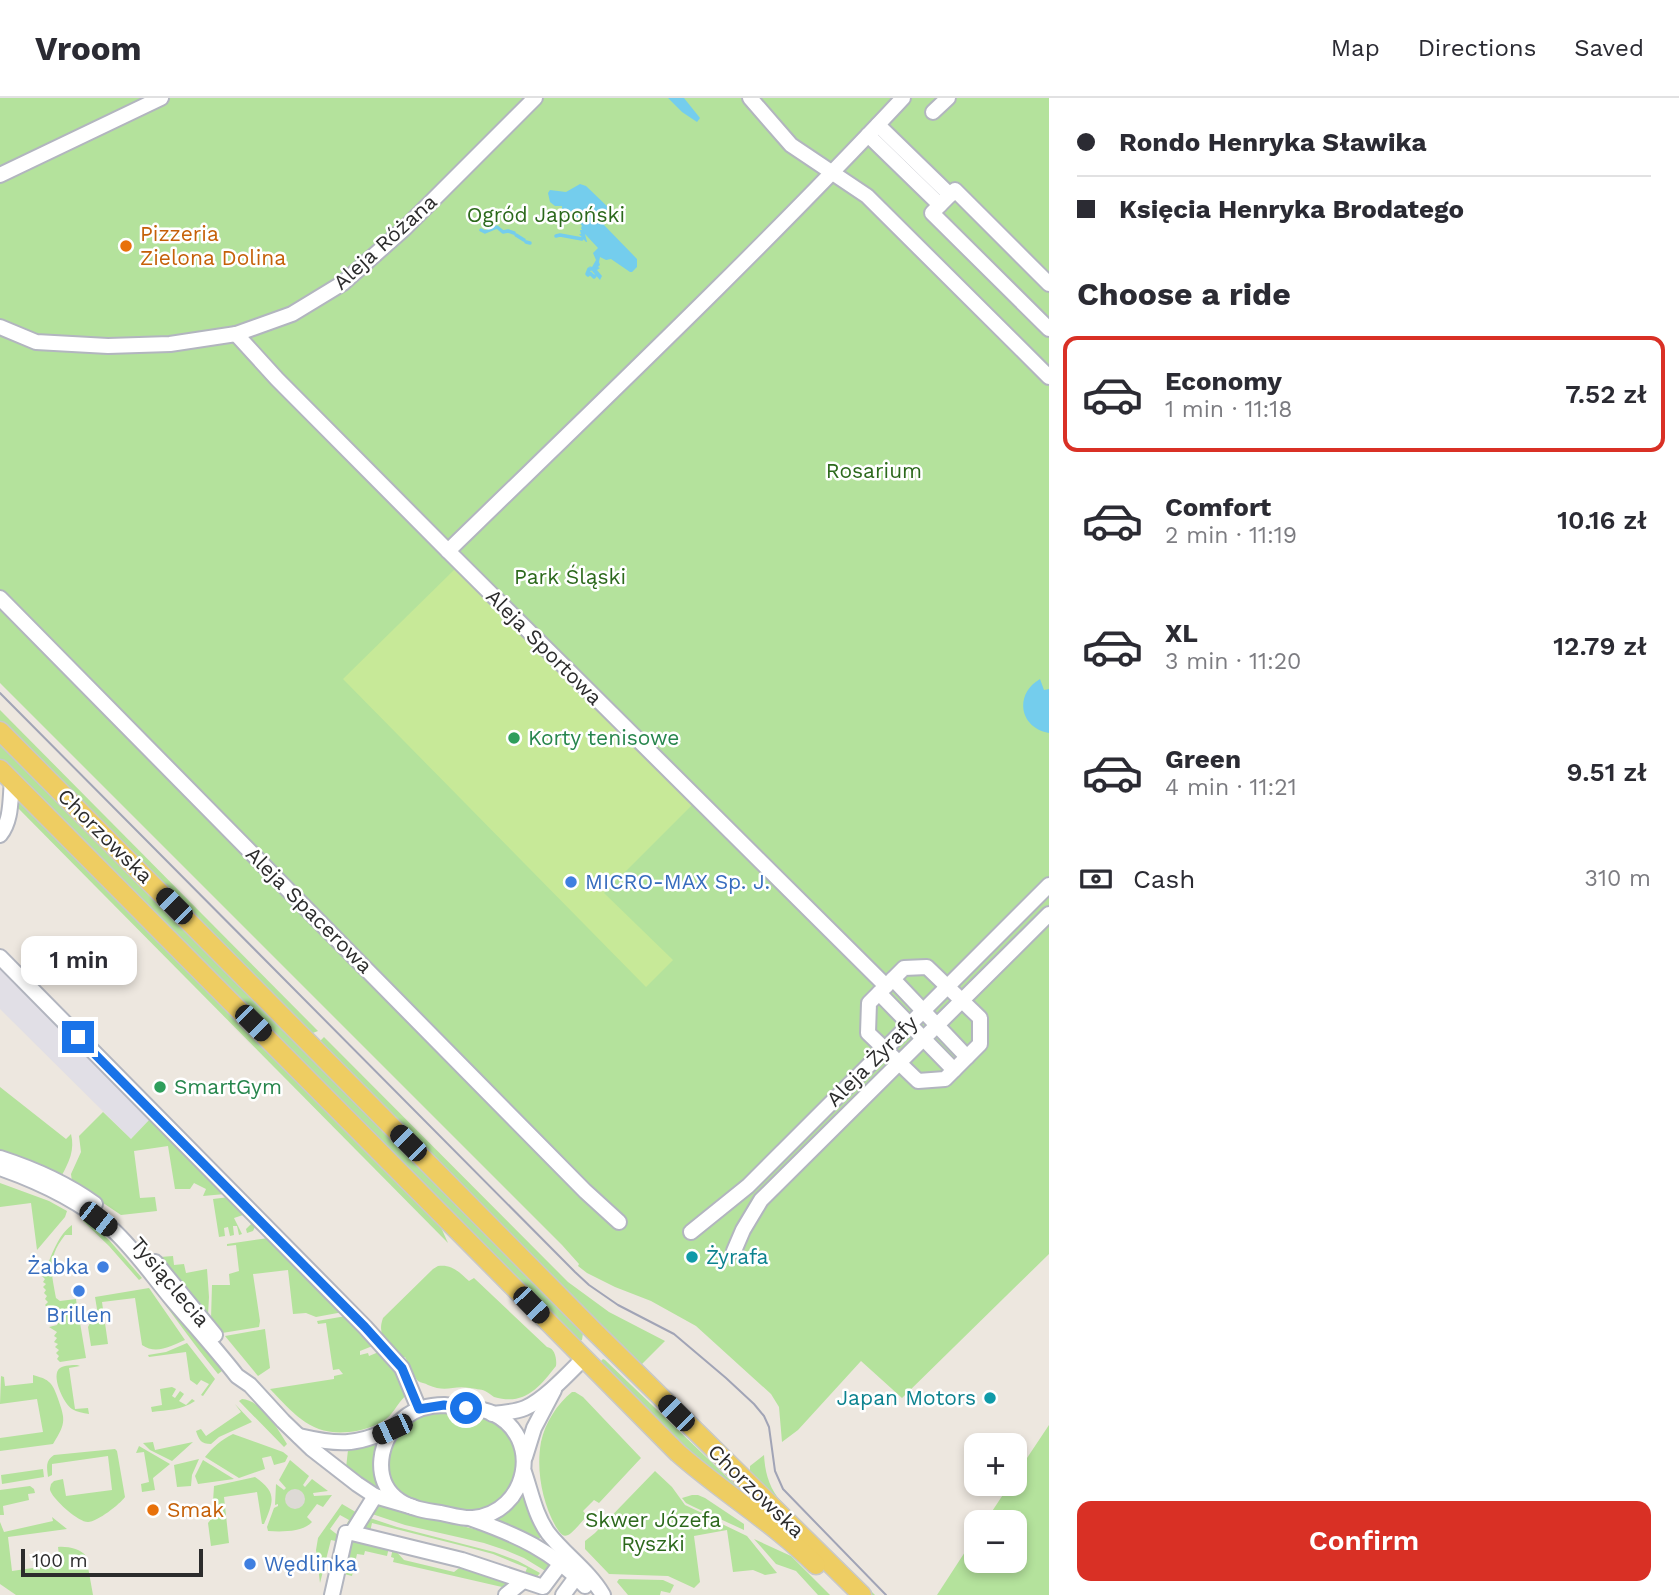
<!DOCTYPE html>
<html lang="en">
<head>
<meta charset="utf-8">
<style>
	body { margin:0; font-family:"Work Sans",sans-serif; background:#f7f7f7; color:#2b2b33; height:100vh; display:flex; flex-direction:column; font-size:26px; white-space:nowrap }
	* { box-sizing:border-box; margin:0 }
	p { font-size:23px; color:#7c7c81 }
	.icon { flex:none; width:38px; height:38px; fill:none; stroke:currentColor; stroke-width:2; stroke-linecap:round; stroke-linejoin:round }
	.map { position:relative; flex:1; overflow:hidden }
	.details { display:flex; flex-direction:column; background:#fff; width:630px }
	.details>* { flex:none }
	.top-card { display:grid; align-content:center; height:154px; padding:0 28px; background:#fff }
	.tools { position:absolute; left:964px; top:1335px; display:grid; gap:14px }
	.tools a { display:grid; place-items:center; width:63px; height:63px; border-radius:14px; background:#fff; box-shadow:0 4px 10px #0003; font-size:35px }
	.scale { position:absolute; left:21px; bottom:18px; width:182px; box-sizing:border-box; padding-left:7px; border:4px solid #2c2c2c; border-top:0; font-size:19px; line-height:24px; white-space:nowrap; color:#2c2c2c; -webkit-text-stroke:5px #fff; paint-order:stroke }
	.end { position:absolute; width:32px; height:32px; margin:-16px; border:9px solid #1a73e8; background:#fff; box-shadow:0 0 0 4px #fff }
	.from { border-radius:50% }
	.bubble { position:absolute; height:49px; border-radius:14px; background:#fff; box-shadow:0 4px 10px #0003; font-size:23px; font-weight:600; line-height:49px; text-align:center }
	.car { position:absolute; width:21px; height:42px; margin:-21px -10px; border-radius:9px; box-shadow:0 0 5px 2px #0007; background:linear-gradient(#222 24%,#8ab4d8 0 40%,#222 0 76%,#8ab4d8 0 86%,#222 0) }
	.top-card b { display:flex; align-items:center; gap:24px; height:66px; font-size:26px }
	.top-card b+b { border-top:2px solid #e1e1e2 }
	.top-card i { width:18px; height:18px; background:#2b2b33 }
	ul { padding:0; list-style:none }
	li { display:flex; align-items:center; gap:21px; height:116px; margin:0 14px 10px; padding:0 14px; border:4px solid transparent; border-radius:14px }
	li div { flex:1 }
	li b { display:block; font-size:26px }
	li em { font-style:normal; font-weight:600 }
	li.selected { border-color:#d93025 }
	li>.icon { width:63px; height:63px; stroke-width:1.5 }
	h2 { padding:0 28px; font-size:32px; line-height:84px }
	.pay { display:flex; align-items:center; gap:18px; height:77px; padding:0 28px; font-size:26px }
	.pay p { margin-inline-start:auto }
	.primary-button { display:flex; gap:14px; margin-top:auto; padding:14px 28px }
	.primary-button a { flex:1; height:80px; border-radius:14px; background:#d93025; color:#fff; font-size:28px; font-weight:600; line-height:80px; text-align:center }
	header { display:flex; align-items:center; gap:42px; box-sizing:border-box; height:98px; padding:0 35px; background:#fff; border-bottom:2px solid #e1e1e2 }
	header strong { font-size:33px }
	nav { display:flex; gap:38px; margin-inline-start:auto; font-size:24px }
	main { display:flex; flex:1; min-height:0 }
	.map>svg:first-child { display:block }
	.industrial { fill:#e1dfe6 }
	.green { fill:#b4e29c }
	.pitch { fill:#c7e998 }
	.plaza { fill:#dddad5 }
	.water { fill:#74cded }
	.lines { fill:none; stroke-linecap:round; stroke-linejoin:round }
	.stream { stroke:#74cded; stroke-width:3.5 }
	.minor-casing { stroke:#b2b5bf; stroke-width:18 }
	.major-casing { stroke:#c8c8c8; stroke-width:21 }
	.minor { stroke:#fff; stroke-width:14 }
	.major { stroke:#eecd62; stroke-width:18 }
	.tram { stroke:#a1a4b6; stroke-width:2 }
	.route { stroke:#1a73e8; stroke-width:9 }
	.food-dot { fill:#e8710a; stroke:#fff; stroke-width:2.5 }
	.leisure-dot { fill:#2e9e5b; stroke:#fff; stroke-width:2.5 }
	.shop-dot { fill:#3f7fe0; stroke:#fff; stroke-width:2.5 }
	.culture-dot { fill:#0f9aa8; stroke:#fff; stroke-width:2.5 }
	.labels { text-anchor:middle; stroke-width:5; stroke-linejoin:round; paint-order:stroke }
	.park-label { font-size:21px; fill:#2c691c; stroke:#fff }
	.food-label { font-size:21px; fill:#c56008; stroke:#fff; text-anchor:start }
	.street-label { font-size:21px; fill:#2c2c2c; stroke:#fff }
	.leisure-label { font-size:21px; fill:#27864d; stroke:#fff; text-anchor:start }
	.shop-label { font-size:21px; fill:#366cbe; stroke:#fff; text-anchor:start }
	.culture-label { font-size:21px; fill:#0d838f; stroke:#fff; text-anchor:start }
</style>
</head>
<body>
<header>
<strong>Vroom</strong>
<nav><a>Map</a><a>Directions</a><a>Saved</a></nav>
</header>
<main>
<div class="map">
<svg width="1049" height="1497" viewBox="0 0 1049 1497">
	<rect width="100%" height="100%" fill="#ede7df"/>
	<polygon class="industrial" points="0,864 153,1018 131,1041 0,911"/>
	<g class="green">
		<polygon points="0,0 1049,0 1049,1156 902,1300 861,1263 798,1332 782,1344 779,1309 771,1296 696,1228 651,1203 615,1189 587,1175 578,1168 579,1166 562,1147 0,585"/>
		<polygon points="0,612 318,933 310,936 0,623"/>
		<polygon points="0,643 577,1227 583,1235 582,1242 579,1243 0,661"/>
		<polygon points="19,700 439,1125 448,1145 14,706"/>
		<polygon points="324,939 568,1184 609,1214 665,1243 639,1269 321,947 321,942"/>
		<path d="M0 989 66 1041 71 1036C75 1052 69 1064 62 1077L60 1078 0 1054Z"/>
		<polygon points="103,1014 131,1041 151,1020 225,1096 203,1098 206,1091 194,1085 190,1091 175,1091 168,1048 134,1053 140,1100 155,1099 157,1113 121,1117 72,1084 71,1076 81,1054 79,1038"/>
		<polygon points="0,1085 49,1103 67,1113 65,1119 37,1152 31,1105 0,1109"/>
		<polygon points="229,1099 256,1127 253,1133 247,1135 246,1131 251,1126 243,1117 234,1120 242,1136 239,1137 237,1128 233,1128 234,1137 230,1138 228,1129 224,1130 225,1138 219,1139 213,1101"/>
		<polygon points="83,1120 109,1142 142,1180 139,1182 109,1148 83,1123"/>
		<path d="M72 1127V1137H65C47 1160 51 1173 56 1200L60 1203 76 1201 77 1209 75 1210 76 1213H78L86 1260 60 1264 57 1261 59 1258 56 1255 59 1252 55 1249 58 1246 54 1244 57 1240 54 1238 57 1234 49 1229 57 1227 59 1223 58 1216 55 1213 47 1214 49 1211 45 1207 48 1204 45 1201 47 1198 44 1195 46 1192 43 1189 46 1186 43 1184 45 1181 42 1178C52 1160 55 1140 72 1127Z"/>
		<path d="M116 1140 226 1270 218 1276C182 1232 151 1185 116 1140Z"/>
		<polygon points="268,1140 343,1214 316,1219 306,1215 293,1216 288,1172 253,1176 260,1223 259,1229 222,1235 211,1221 212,1187 230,1187 229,1176 239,1173 236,1147 227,1148 227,1146"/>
		<polygon points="173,1158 174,1167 184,1166 186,1175 207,1171 209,1199 208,1217 160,1159"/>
		<path d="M438 1168C452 1166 459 1174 469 1183L474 1180 547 1249C555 1250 557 1261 556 1268 539 1290 524 1308 494 1299 491 1297 489 1295 485 1293 481 1291 474 1291 470 1290 452 1287 447 1295 428 1287 425 1285 421 1285 418 1283 413 1278 409 1266 405 1259H401C389 1246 376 1239 383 1220L433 1171Z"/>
		<path d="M149 1190 185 1242C171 1248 156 1257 142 1247L135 1200 102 1204 108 1246 91 1248 88 1229 97 1211 95 1199Z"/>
		<path d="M346 1218 375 1247 360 1253V1257L368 1255 369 1258 381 1253 397 1273 407 1297C399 1302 395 1314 386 1321 376 1328 362 1333 349 1334 311 1338 294 1316 270 1291L334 1281V1278L343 1276 339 1271 333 1272 326 1225 318 1226 317 1223Z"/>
		<polygon points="265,1231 270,1270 258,1278 225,1238"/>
		<polygon points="187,1245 215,1281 203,1298 201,1297 209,1286 201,1282 197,1287 190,1282 186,1254 149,1259 148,1257 166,1254"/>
		<polygon points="603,1261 605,1262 751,1402 697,1363 600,1264"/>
		<path d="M77 1267 80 1268 69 1270 75 1311 88 1310 89 1316C83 1315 77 1314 72 1311 64 1306 50 1277 60 1270 65 1267 72 1267 77 1267Z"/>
		<path d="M33 1277C47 1281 52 1283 57 1298 65 1321 67 1324 53 1346L0 1353V1340L43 1334 37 1301 0 1306 1 1278 4 1279 5 1288 33 1285Z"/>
		<path d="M172 1289 176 1291 172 1298 175 1300 180 1293 184 1296 179 1303 186 1307 192 1301 195 1303C182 1312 167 1312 152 1314L151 1309 162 1307 160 1291Z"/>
		<path d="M572 1294H575L583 1299 641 1360 599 1405 594 1402 583 1413 587 1418C583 1422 573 1435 568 1437 562 1440 559 1433 556 1429 542 1404 536 1372 541 1344 545 1325 557 1306 572 1294Z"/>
		<path d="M242 1301C261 1302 278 1331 287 1346L284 1349 239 1303Z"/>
		<path d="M235 1306 252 1324 219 1339 211 1346C201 1346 199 1342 196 1333L201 1331 206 1338 241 1314Z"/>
		<path d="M450 1313C467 1316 486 1317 500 1328 531 1354 516 1409 475 1413 463 1415 450 1410 438 1408 428 1406 416 1406 407 1400 375 1380 387 1339 414 1321 424 1313 438 1314 450 1313Z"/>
		<polygon points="1049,1327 1049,1497 937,1497 976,1437 976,1463 1015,1463 1015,1424 985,1424 1010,1386 1015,1386 1015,1378"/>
		<path d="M233 1336 283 1354 288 1358 285 1364 274 1367 271 1358 262 1360 265 1371 239 1380 205 1359C213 1349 221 1342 233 1336Z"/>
		<polygon points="153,1344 155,1352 193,1344 172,1363 150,1352 143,1345"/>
		<polygon points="372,1346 376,1348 374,1369 378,1386 376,1389 372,1389 346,1370 348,1352"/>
		<polygon points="139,1348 170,1366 153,1380 155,1392 142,1394 141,1386 149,1384 144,1354 136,1355"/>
		<path d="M115 1351 117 1353 125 1399C120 1406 97 1424 88 1424 78 1424 57 1404 52 1396 49 1391 50 1391 51 1386L54 1383 63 1381 66 1398 112 1392 108 1358 52 1366V1377L48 1379C47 1369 45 1363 54 1357Z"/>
		<path d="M764 1357C765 1373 768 1386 778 1400L875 1497H871L750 1376V1368Z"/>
		<polygon points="199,1361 192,1377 191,1388 177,1389 174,1367"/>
		<polygon points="203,1362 234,1381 198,1386 195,1378"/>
		<path d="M290 1362 309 1378 303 1387 305 1389 312 1381 328 1393 313 1395 314 1398 332 1397 323 1409 317 1406 307 1419 312 1424C303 1434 282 1434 268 1433L267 1429 274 1410 278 1408V1406L275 1407 276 1386 284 1392 286 1390 279 1382Z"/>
		<polygon points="43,1371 44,1379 2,1386 1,1377"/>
		<polygon points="655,1373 672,1389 685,1407 719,1423 722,1426 747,1438 777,1475 765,1477 753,1472 733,1474 727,1432 694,1438 700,1484 694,1490 668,1478 609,1476 585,1451 585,1443 595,1435"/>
		<path d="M255 1379C277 1394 274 1403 264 1426H262L257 1394 224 1399 229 1445 211 1448 208 1425 212 1420 214 1388Z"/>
		<polygon points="30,1388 34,1391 35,1395 28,1396 29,1402 3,1408 4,1417 0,1417 0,1392"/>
		<polygon points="523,1396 524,1396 541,1436 541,1438 539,1441 536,1441 498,1422 499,1419 511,1410"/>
		<polygon points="692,1397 698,1397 705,1400 744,1426 744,1432 694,1409 686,1405 682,1400"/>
		<polygon points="375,1404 402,1413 494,1436 511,1442 551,1463 551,1468 547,1474 524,1460 505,1452 484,1445 405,1427 369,1415"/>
		<polygon points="342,1406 359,1416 350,1429 345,1429 349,1422 340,1417 330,1431 339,1438 340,1444 331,1442 320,1485 316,1452 318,1440"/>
		<path d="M52 1419 67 1431 8 1439 12 1473 60 1466 58 1449C67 1448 81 1451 86 1458L93 1497H16L0 1486V1424L4 1434 53 1423Z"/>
		<polygon points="367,1419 397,1429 494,1454 518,1463 540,1475 535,1481 524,1478 527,1470 493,1456 467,1449 372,1425 370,1434 362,1431"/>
		<polygon points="754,1441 791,1458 830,1497 818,1497 796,1473 776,1466"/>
		<polygon points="352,1442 356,1442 389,1449 387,1458 365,1453 364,1457 357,1456 352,1478 344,1476"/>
		<polygon points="393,1450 404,1462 454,1474 463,1467 511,1485 502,1489 393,1464 394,1460 391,1459"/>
		<polygon points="619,1481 663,1482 674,1487 670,1495 661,1493 660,1497 628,1497 617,1484"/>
	</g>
	<polygon class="pitch" points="455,471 693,706 604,795 673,862 646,889 343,581"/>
	<circle class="plaza" cx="295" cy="1401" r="10"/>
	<g class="water">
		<polygon points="668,0 684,0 700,20 697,24 682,14"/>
		<polygon points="580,86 586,88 611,112 604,119 606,123 604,127 637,161 637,169 632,174 630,174 611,161 606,162 600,159 599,164 600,167 598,169 600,170 597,172 602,178 600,182 592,173 593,172 589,168 592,169 596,162 593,155 598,150 585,136 587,144 586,144 579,136 581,136 580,132 582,132 581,130 582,128 580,125 580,122 575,117 576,120 573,118 566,118 562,113 562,108 555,108 550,104 548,95 550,92 566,94"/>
		<path d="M1040 581 1044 592 1049 591V635C1019 630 1014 596 1040 581Z"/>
	</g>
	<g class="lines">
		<g class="stream">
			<polyline points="481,132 485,134 497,129 503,134 508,133 514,135"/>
			<polyline points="516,137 524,142"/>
			<polyline points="556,138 560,137 582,141"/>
			<polyline points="526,144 530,145"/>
			<polyline points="594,171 589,171 587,176 588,177 590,175 594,179 595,178"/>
		</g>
		<defs>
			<g id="minor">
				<polyline points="750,0 791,47 867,98 1049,279"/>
				<polyline points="933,14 948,0"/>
				<polyline points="878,27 950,97"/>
				<polyline points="868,37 940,107 955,92 1049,186"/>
				<polyline points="0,77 161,0"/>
				<polyline points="940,107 932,115 1049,231"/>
				<polyline points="0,229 36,244 108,248 170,246 236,236 292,216 343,185 405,130 535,0"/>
				<polyline points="236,236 277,281 448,453 886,888"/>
				<path d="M448 453C601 304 757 156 903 0"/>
				<polyline points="0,500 585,1093 619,1124"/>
				<path d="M0 737C12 722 10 701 12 683"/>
				<polyline points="0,859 365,1229 402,1270 419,1311"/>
				<polygon points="927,869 980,920 980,946 945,981 918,983 868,935 869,905 904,870"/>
				<polyline points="893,881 967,959"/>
				<polyline points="879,895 954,972"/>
				<path d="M0 1060C34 1071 66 1085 95 1106"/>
				<path d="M0 1070C40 1084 80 1103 112 1131 134 1151 152 1177 171 1200 193 1226 216 1251 237 1278L250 1287 283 1323 312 1351 357 1386 375 1398 413 1409"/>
				<polyline points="691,1134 748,1088 1049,787"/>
				<polyline points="734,1153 743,1132 761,1102 1049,816"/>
				<polyline points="155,1164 215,1237"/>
				<path d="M444 1307C459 1309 478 1309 492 1315 544 1339 528 1415 473 1420 463 1421 451 1417 441 1415 427 1413 412 1411 400 1403 370 1383 379 1339 404 1320 415 1311 430 1307 444 1307Z"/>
				<path d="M492 1316C504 1315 515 1314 525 1310 544 1302 569 1275 584 1260"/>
				<path d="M299 1338C338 1347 354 1348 392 1331"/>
				<polyline points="525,1359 534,1330 554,1292"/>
				<path d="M524 1374C531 1394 535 1417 548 1435 565 1457 589 1473 603 1497"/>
				<path d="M472 1421C517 1437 553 1453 585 1488"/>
				<polyline points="352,1435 375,1398"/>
				<polyline points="332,1497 346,1435 352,1435 462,1462 543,1489 561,1465"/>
				<polyline points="506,1497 523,1483"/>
				<polyline points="563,1497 574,1482"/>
			</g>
			<g id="major">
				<polyline points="0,633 594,1233 862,1497"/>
				<path d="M0 671 678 1355C722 1394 774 1425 816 1467"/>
			</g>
		</defs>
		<use href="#minor" class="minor-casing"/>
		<use href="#major" class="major-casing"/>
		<use href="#minor" class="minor"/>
		<use href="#major" class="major"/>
		<polyline class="tram" points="0,595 575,1174 589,1187 618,1207 674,1236 726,1280 754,1306 764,1318 769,1329 775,1373 783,1391 886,1497"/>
	</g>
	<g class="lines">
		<polyline class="route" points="78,939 365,1229 402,1270 419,1311 444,1307 466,1310"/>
	</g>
	<g class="food-dot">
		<circle cx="126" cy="148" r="7"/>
		<circle cx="153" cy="1412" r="7"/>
	</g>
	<g class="leisure-dot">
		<circle cx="514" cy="640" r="7"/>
		<circle cx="160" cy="989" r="7"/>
	</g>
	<g class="shop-dot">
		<circle cx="571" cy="784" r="7"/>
		<circle cx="103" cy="1169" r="7"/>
		<circle cx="79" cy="1193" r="7"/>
		<circle cx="250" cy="1466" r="7"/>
	</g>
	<g class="culture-dot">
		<circle cx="692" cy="1159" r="7"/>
		<circle cx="990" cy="1300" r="7"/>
	</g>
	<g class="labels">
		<g class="park-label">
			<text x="546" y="124">Ogród Japoński</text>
			<text x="874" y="380">Rosarium</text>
			<text x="570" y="486">Park Śląski</text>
			<text x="653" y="1429">Skwer Józefa<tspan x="653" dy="24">Ryszki</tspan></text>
		</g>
		<g class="food-label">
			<text x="140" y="143">Pizzeria<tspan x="140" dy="24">Zielona Dolina</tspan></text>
			<text x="167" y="1419">Smak</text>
		</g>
		<g class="street-label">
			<text transform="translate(385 144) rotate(-42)" y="7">Aleja Różana</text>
			<text transform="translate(544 549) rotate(45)" y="7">Aleja Sportowa</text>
			<text transform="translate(105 738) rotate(45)" y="7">Chorzowska</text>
			<text transform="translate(309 812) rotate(45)" y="7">Aleja Spacerowa</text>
			<text transform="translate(872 963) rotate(-45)" y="7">Aleja Żyrafy</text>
			<text transform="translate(170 1184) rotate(50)" y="7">Tysiąclecia</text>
			<text transform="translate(756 1393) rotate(44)" y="7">Chorzowska</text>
		</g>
		<g class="leisure-label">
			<text x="528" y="647">Korty tenisowe</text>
			<text x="174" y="996">SmartGym</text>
		</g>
		<g class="shop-label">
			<text x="585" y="791">MICRO-MAX Sp. J.</text>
			<text x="89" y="1176" text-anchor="end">Żabka</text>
			<text x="79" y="1224" text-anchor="middle">Brillen</text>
			<text x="264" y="1473">Wędlinka</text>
		</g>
		<g class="culture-label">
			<text x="706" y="1166">Żyrafa</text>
			<text x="976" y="1307" text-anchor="end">Japan Motors</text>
		</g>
	</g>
</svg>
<div class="tools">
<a>+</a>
<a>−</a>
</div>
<div class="scale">100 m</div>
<i class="end from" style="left:466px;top:1310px"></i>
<i class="end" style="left:78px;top:939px"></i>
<div class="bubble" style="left:21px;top:838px;width:116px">1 min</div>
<i class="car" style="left:174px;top:808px;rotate:315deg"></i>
<i class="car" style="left:253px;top:925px;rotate:135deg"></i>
<i class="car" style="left:408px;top:1045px;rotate:315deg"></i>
<i class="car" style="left:98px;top:1121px;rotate:128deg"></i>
<i class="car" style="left:531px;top:1207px;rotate:136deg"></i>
<i class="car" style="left:676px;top:1315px;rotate:315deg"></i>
<i class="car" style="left:392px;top:1331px;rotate:245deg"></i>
</div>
<section class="details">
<div class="top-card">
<b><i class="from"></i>Rondo Henryka Sławika</b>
<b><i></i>Księcia Henryka Brodatego</b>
</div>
<h2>Choose a ride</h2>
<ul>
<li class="selected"><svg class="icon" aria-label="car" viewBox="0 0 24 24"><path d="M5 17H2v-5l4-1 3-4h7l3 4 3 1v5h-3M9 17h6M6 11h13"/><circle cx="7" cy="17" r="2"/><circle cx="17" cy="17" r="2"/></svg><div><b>Economy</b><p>1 min · 11:18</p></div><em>7.52 zł</em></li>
<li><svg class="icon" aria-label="car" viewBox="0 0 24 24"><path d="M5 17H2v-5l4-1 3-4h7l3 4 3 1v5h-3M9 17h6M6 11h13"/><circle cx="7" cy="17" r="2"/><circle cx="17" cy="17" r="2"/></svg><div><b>Comfort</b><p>2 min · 11:19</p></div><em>10.16 zł</em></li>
<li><svg class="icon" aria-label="car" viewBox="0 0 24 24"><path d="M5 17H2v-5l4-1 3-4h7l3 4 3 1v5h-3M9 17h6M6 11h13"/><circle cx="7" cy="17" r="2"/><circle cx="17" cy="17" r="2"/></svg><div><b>XL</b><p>3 min · 11:20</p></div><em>12.79 zł</em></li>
<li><svg class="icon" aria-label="car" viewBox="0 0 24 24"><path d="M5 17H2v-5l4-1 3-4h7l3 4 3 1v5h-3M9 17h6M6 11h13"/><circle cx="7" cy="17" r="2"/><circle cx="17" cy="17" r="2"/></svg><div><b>Green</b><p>4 min · 11:21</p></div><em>9.51 zł</em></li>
</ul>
<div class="pay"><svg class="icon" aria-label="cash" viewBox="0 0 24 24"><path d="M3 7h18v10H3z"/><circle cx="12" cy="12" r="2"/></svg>Cash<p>310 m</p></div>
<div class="primary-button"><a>Confirm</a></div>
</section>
</main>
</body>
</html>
